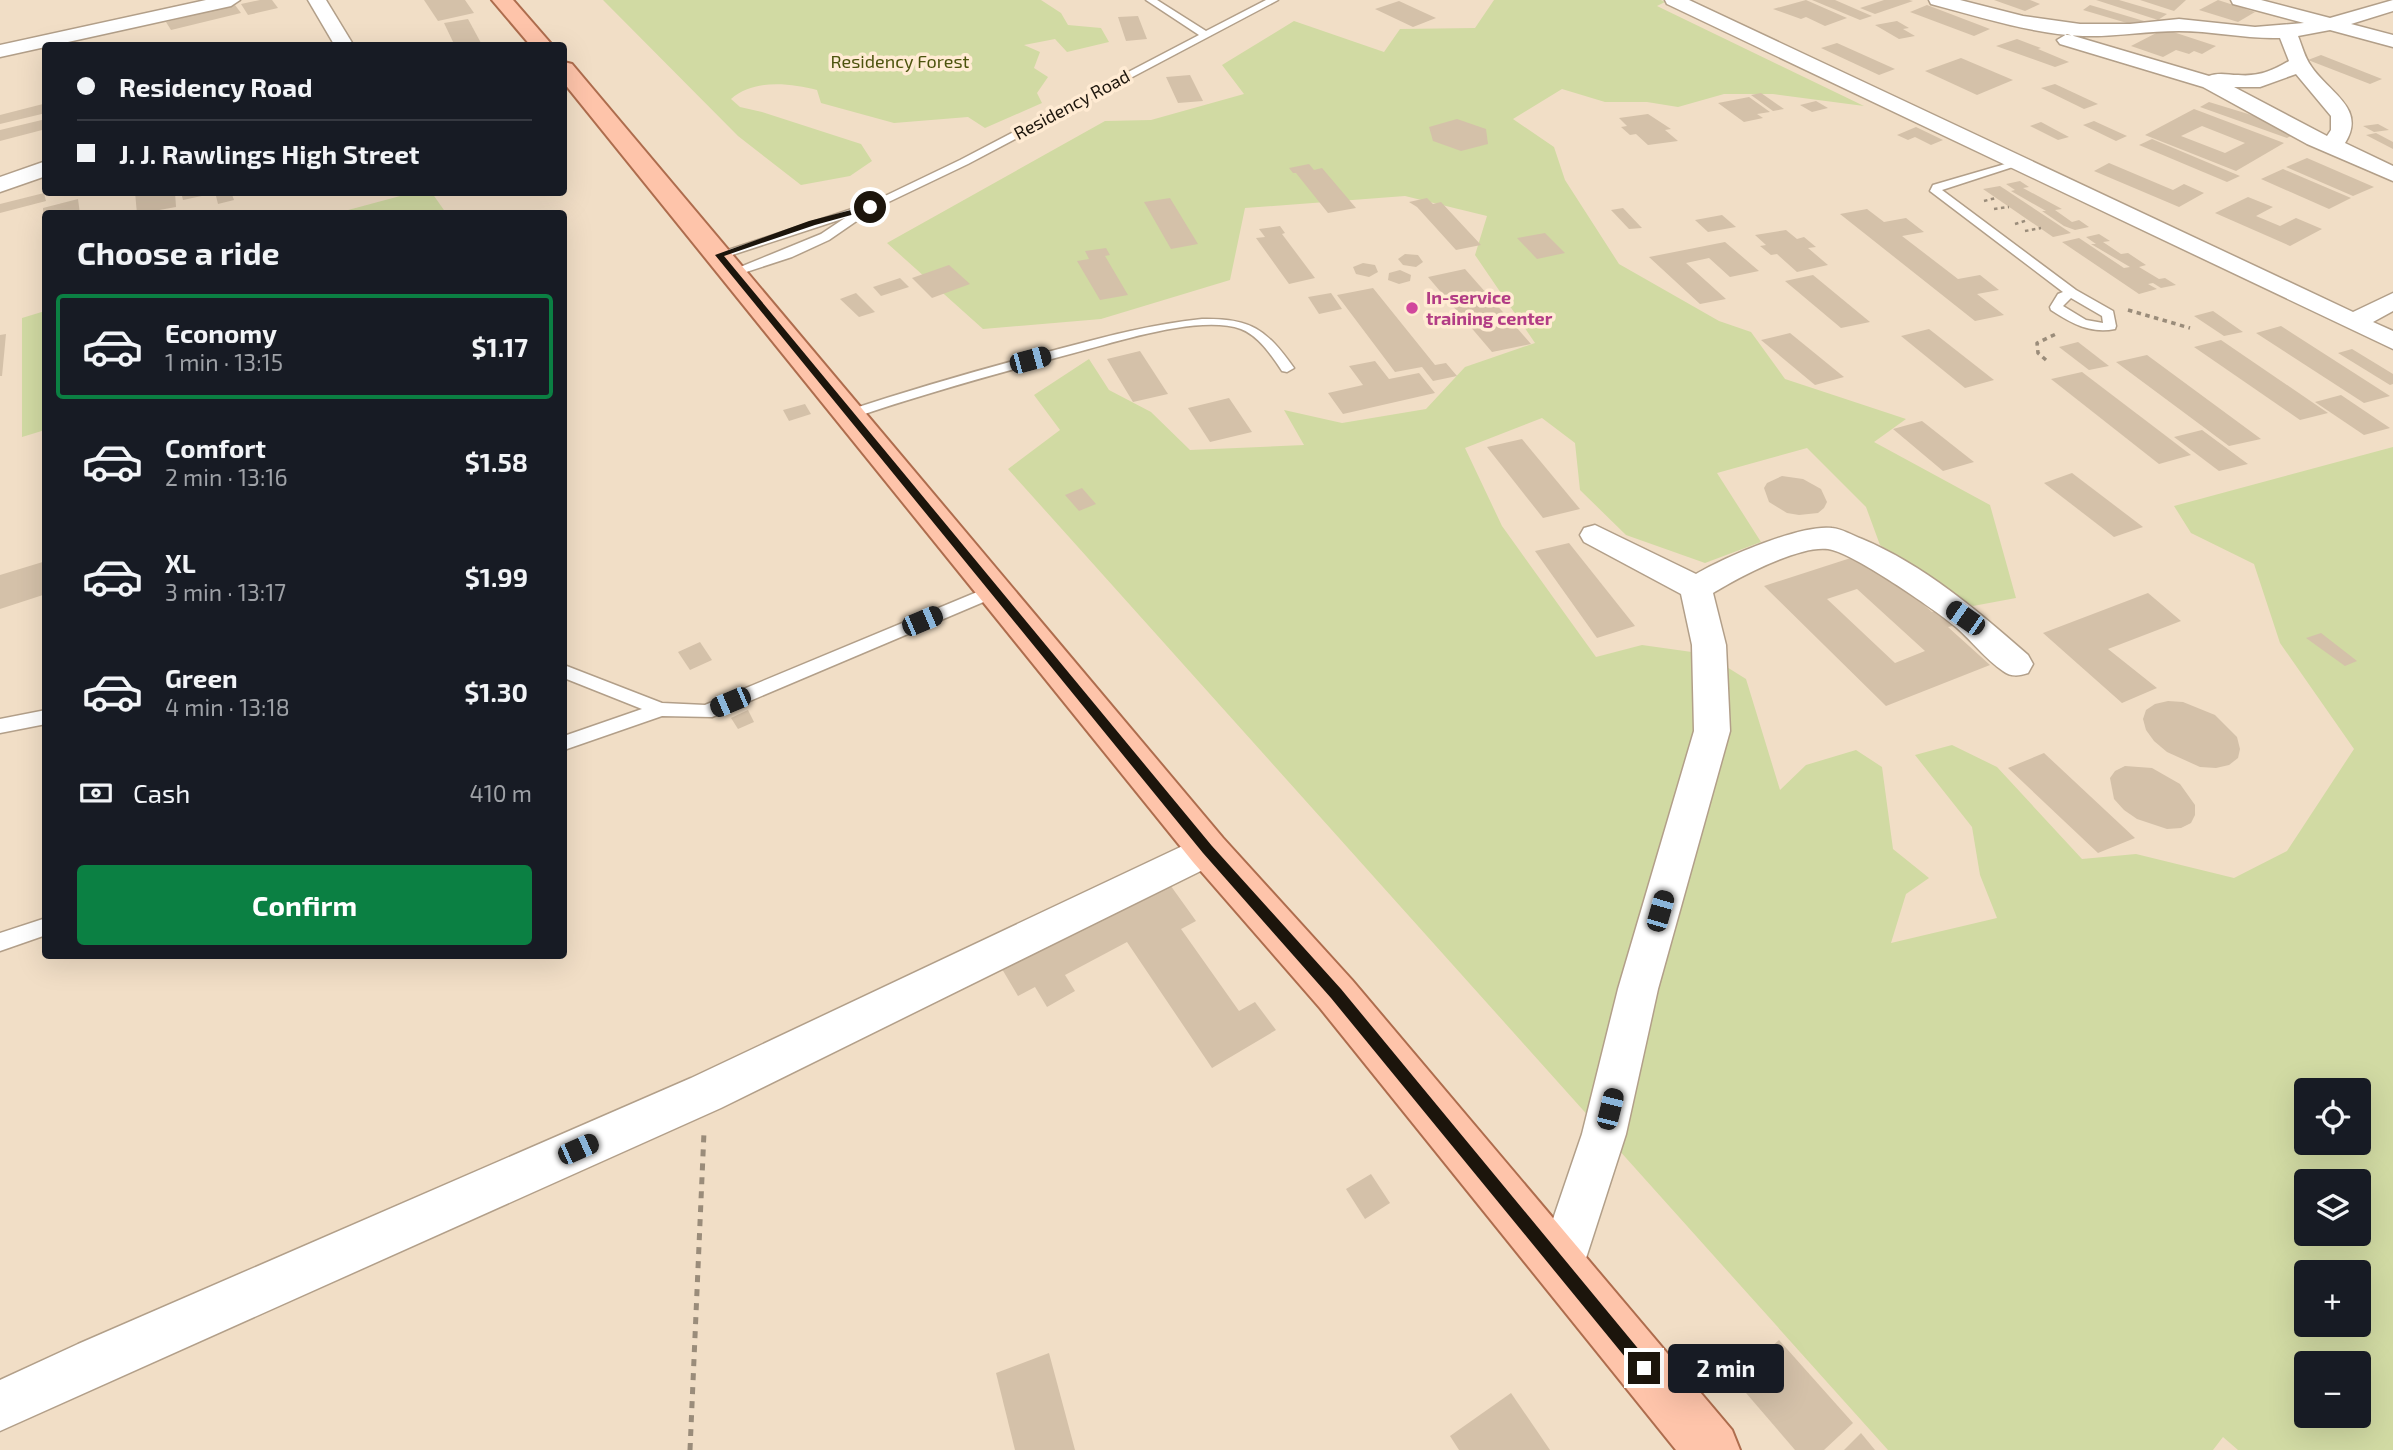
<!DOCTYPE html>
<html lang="en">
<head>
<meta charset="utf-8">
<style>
	body { margin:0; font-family:"Exo 2",sans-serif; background:#242831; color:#f1f3f6; height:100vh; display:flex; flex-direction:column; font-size:26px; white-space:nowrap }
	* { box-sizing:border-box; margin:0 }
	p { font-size:23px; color:#9ea1a6 }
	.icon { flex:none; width:38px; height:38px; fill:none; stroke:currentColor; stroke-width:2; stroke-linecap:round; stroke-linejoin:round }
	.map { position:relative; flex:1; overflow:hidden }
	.panel { position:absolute; left:42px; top:210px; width:525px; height:749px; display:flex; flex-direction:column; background:#171b24; border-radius:7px; box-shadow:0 7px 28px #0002 }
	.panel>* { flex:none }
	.hud { position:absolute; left:42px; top:42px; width:525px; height:154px; border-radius:7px; box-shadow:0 7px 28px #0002; display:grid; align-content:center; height:154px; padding:0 35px; background:#171b24 }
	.tools { position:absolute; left:2294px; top:1078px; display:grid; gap:14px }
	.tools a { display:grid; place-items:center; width:77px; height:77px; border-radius:7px; background:#171b24; box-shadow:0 7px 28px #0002; font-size:35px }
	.end { position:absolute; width:32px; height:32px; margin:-16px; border:9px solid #1c150c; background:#fff; box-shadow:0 0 0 4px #fff }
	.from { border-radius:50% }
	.bubble { position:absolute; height:49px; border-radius:7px; background:#171b24; box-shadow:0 7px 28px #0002; font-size:23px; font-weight:700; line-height:49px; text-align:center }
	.car { position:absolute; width:21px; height:42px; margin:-21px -10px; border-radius:9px; box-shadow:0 0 5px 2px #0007; background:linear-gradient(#222 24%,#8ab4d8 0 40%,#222 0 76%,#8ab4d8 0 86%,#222 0) }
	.hud b { display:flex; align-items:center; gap:24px; height:66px; font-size:26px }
	.hud b+b { border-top:2px solid #363941 }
	.hud i { width:18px; height:18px; background:#f1f3f6 }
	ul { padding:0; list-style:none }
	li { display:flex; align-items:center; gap:21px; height:105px; margin:0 14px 10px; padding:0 21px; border:4px solid transparent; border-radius:7px }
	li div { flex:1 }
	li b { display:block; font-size:26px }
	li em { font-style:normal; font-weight:700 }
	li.current { border-color:#0b8043 }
	li>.icon { width:63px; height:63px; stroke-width:1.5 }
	h2 { padding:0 35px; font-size:32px; line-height:84px }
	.pay { display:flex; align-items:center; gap:18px; height:77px; padding:0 35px; font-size:26px }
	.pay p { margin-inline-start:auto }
	.primary-button { display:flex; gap:14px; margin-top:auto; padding:14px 35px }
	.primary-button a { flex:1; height:80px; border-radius:7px; background:#0b8043; color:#fff; font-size:28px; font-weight:700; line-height:80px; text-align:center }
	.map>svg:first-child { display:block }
	.green { fill:#d1daa3; fill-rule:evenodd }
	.building { fill:#d4c1a9; fill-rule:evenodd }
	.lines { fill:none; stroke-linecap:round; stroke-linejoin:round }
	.service-casing { stroke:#b29f89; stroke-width:3 }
	.minor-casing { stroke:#b29f89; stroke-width:3 }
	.primary-casing { stroke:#ae6d4e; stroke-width:4 }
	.path-far2 { stroke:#9a8c7a; stroke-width:2.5; stroke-dasharray:3.5 3.5; stroke-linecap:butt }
	.path-far1 { stroke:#9a8c7a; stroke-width:3.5; stroke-dasharray:4.5 4.5; stroke-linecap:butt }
	.path { stroke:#9a8c7a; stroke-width:5; stroke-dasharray:7 7; stroke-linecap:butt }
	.service { fill:#fff; fill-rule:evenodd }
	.minor { fill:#fff; fill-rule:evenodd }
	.primary { fill:#fec4aa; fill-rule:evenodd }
	.route { fill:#1c150c }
	.hotel-dot { fill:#d1479c; stroke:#ffebd3; stroke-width:2.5 }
	.labels { text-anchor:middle; stroke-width:7; stroke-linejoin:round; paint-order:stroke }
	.far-park-label { font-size:18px; fill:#4c530d; stroke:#ffebd3 }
	.far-street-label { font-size:18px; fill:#1c150c; stroke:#ffebd3 }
	.far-hotel-label { font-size:18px; font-weight:bold; fill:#b23c85; stroke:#ffebd3; text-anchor:start }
</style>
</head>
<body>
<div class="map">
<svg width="2393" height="1450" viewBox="0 0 2393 1450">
	<rect width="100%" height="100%" fill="#f1dec6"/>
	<g class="green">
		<path d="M603 0H1041L1061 13 1068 25 1101 28 1109 42 1067 52 1055 39 1024 45 1040 52 1034 68 1048 77 1037 93 1042 103 985 128 968 117 894 123 821 103 817 90C789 83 754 79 731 99L740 107 762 112 861 144 872 161 850 176 801 185 738 136Z"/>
		<path d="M1494 0H1661L1665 2 1657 6 1864 106 1773 94H1724L1678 107 1647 102H1605L1562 89 1513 119 1554 147 1565 180 1619 264 1719 321 1751 332 1785 379 1906 419 1874 442 1990 505 2016 598 1973 606 1880 545 1866 507 1807 448 1717 473 1761 542 1705 563 1626 535 1580 490 1575 443 1542 418 1465 448 1502 526 1596 657 1642 645 1706 654 1746 679 1780 790 1806 765 1856 750 1882 767 1893 849 1929 878 1906 894 1891 943 1997 918 1980 875 1972 827 1915 755 1952 745 1997 767 2082 859 2136 854 2234 878 2287 851 2354 749 2280 643 2254 564 2191 533 2174 506 2393 447V1450H2238L2223 1437 2213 1450H1888L1008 469 1060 430 1034 395 1089 359 1109 390 1151 412 1190 450 1304 445 1284 410 1342 423 1426 409 1465 367 1535 343 1475 255 1487 216 1405 196 1245 208 1230 280 1101 319 983 329 887 243 1105 121 1151 120 1244 94 1222 65 1294 21 1384 52 1400 29 1475 28ZM2306 1090H2359V1143H2306ZM2306 1181H2359V1234H2306ZM2306 1272H2359V1325H2306ZM2306 1363H2359V1416H2306Z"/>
		<polygon points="415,192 432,193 446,213 337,213"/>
		<polygon points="45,311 45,430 22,437 22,318"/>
	</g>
	<g class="building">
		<polygon points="260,0 272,0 278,8 248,15 241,4"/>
		<polygon points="424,0 465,0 474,13 438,21"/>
		<polygon points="1806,0 1847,18 1825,26 1806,17 1801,19 1773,9"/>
		<polygon points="1812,0 1835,0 1872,16 1860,20"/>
		<polygon points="1884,0 1909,0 1913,1 1875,14 1860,8"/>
		<polygon points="1994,0 2030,0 2040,4 2025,11"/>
		<polygon points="2096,0 2119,0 2167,14 2158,20"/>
		<polygon points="2140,0 2186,0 2174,11"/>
		<polygon points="2218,0 2255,12 2238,22 2199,10"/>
		<polygon points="1399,1 1436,18 1413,27 1375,9"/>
		<polygon points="235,5 241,13 171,30 166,22"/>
		<polygon points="1927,5 1990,29 1974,36 1910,12"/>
		<polygon points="2090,5 2144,21 2137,26 2083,10"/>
		<polygon points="1138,16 1147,39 1126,41 1118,17"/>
		<polygon points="468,19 481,43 455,46 444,23"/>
		<polygon points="1897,21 1909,28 1903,29 1915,36 1899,39 1875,25"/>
		<polygon points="2164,29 2216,46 2202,54 2194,51 2189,54 2176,50 2163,57 2131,46"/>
		<polygon points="2017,39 2041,48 2038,49 2069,62 2055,67 1996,46"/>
		<polygon points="1837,43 1895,69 1879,75 1821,48"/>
		<polygon points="2321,55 2382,79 2370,84 2308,60"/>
		<polygon points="1961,58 2013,80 1977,95 1925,71"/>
		<polygon points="1190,75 1203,101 1178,103 1166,77"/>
		<polygon points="2055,84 2098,104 2084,109 2041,88"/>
		<polygon points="1761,93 1784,109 1773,111 1751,95"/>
		<polygon points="1749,97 1770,112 1757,114 1763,118 1744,122 1718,103"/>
		<polygon points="1816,101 1828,108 1812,112 1800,105"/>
		<polygon points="2209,102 2258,117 2296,133 2287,138 2200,107"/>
		<polygon points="43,104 46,113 0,124 0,115"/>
		<path d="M2194 109 2284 143 2236 171 2145 135ZM2202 126 2245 143 2225 153 2181 136Z"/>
		<polygon points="1648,114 1671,129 1665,130 1678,141 1648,145 1636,134 1630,135 1621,127 1627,126 1619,118"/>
		<polygon points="46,119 46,129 0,141 0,130"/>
		<polygon points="1457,119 1486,129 1488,144 1461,151 1433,141 1429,127"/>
		<polygon points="2094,121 2127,136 2116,141 2083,125"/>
		<polygon points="2041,122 2069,137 2058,140 2030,126"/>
		<polygon points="2378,124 2389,130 2374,132 2363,126"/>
		<polygon points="1916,127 1943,140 1931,145 1915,137 1908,140 1897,135"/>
		<polygon points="2376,133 2393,142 2393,149 2366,135"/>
		<polygon points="2152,139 2240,176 2227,182 2139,145"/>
		<polygon points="2307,158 2374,187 2353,196 2286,167"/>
		<polygon points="2109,163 2173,190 2184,184 2204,193 2179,207 2094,171"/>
		<polygon points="1309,164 1314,170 1322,168 1356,208 1328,213 1296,173 1293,173 1289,168"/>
		<polygon points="2283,169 2351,198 2329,209 2261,179"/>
		<polygon points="2020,181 2029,187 2023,188 2062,209 2055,210 2072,222 2079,220 2089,227 2075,230 2064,226 2042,211 2046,211 2011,191 2015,190 2006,184"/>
		<polygon points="2000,186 2071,233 2053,237 1983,189"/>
		<polygon points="135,192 175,192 176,207 137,214"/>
		<polygon points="181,192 211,192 211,194 183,200"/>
		<polygon points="231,192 234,200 218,204 216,196"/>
		<polygon points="44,193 46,201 0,213 0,204"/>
		<polygon points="2248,197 2273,207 2256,216 2280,226 2296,218 2322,229 2290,246 2215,213"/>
		<polygon points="1170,198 1198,244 1171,249 1144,202"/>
		<polygon points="1427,198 1433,204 1441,202 1481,245 1456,250 1417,207 1409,202"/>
		<polygon points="78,199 80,214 43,214 43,208"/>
		<polygon points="1623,208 1642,228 1629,229 1611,210"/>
		<polygon points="1867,209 1884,222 1906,218 1924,232 1902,236 1958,279 1980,275 1999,290 1977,294 2004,315 1975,321 1840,214"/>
		<polygon points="1722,215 1736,227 1708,232 1695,220"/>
		<polygon points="1280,226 1285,233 1282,234 1315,278 1289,284 1256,238 1265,237 1259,229"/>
		<polygon points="1786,230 1797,239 1804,237 1816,247 1808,248 1828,265 1797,272 1777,254 1771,255 1760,246 1766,245 1755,235"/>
		<polygon points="1545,233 1565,253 1537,259 1517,238"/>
		<polygon points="2099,234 2110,241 2103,242 2121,254 2128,253 2146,265 2139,267 2159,279 2165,278 2176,285 2161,288 2153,283 2148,284 2157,289 2139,294 2062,242 2079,238 2124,268 2130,267 2091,244 2096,244 2086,237"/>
		<polygon points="1725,242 1759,271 1730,277 1709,258 1686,263 1726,299 1700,304 1649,257"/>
		<polygon points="1106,248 1110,255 1105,256 1128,295 1100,300 1077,261 1089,259 1085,251"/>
		<polygon points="1405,254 1418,255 1423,262 1416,267 1403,265 1398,259"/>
		<polygon points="1363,263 1375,265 1378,272 1369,277 1356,274 1353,267"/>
		<polygon points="949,265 970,284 932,298 912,278"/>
		<polygon points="1465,269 1531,344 1492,352 1428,277"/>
		<polygon points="1400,270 1411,275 1410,281 1399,284 1388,280 1389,273"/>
		<polygon points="1813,275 1870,322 1841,328 1785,281"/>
		<polygon points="900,278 909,287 881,296 873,287"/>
		<polygon points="1373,288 1435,365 1446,363 1457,376 1433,381 1422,367 1395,372 1337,295"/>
		<polygon points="856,293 875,312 859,317 840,299"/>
		<polygon points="1331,293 1342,309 1319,314 1308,297"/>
		<polygon points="2213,311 2243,332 2224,336 2194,316"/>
		<polygon points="2281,326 2390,396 2364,403 2256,333"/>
		<polygon points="1929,329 1994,380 1965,388 1901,336"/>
		<polygon points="1790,333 1844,377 1815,385 1761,340"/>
		<polygon points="6,334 2,376 0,376 0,335"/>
		<polygon points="2221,340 2328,413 2300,420 2194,347"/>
		<polygon points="2078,342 2109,366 2089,370 2059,347"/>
		<polygon points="2352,349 2393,374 2393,384 2390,385 2338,353"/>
		<polygon points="1140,351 1168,394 1133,402 1107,359"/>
		<polygon points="2147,355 2261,439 2229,446 2116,362"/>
		<polygon points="1375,361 1389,379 1419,373 1435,393 1343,414 1328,393 1363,385 1349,366"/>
		<polygon points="2082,372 2191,455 2159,464 2051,379"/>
		<polygon points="2341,395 2390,428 2364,435 2315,402"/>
		<polygon points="1229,398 1252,432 1210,442 1188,408"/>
		<polygon points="805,404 811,414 789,421 783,410"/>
		<polygon points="1922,421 1974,462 1943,471 1893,429"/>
		<polygon points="2202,430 2248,464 2219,471 2174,437"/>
		<polygon points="1522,439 1580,509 1543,518 1487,447"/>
		<polygon points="2072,473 2143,527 2114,537 2044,483"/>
		<polygon points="1782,476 1803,479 1821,489 1827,502 1824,508 1818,513 1799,515 1787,513 1769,502 1764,488 1767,483"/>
		<polygon points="1082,488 1096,504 1079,511 1065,495"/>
		<polygon points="1569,543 1635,626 1597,638 1535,551"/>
		<path d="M1860 555 1891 576 1932 612 1940 610 1957 625 1948 627 1990 665 1886 706 1764 586ZM1857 589 1925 651 1895 663 1827 599Z"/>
		<polygon points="46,561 46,594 0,609 0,575"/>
		<polygon points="2148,593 2181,621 2108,649 2157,688 2122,703 2043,633"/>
		<polygon points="2321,633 2357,661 2345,666 2306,638"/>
		<polygon points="700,642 712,660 690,670 678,652"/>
		<polygon points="2168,701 2183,702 2215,715 2237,737 2240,749 2238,758 2229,765 2216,768 2200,767 2167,752 2154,741 2146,730 2143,719 2146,710 2155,704"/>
		<polygon points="748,710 754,722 738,729 731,718"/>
		<polygon points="2044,753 2135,838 2098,853 2008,768"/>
		<polygon points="2125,766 2152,768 2180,784 2195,805 2195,815 2191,823 2181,828 2167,829 2137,819 2124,810 2114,799 2110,778 2115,771"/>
		<polygon points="1168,882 1196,921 1181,929 1239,1011 1255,1002 1276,1030 1212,1068 1127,942 1065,975 1075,991 1047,1007 1035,987 1018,996 1002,969"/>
		<polygon points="1371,1174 1390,1203 1365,1219 1346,1189"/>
		<polygon points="1779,1340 1853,1423 1824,1450 1795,1450 1734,1379"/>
		<polygon points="1049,1353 1075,1450 1015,1450 996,1373"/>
		<polygon points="1511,1393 1550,1450 1459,1450 1450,1436"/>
		<polygon points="1861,1433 1875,1450 1844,1450"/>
	</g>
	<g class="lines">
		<defs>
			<g id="service">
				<polygon points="1146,0 1157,0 1206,31 1266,0 1278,0 968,164 874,209 829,240 792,257 734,276 728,272 821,234 845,218 723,258 713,255 852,209 860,208 960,160 1199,35"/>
				<path d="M2012 162 2022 164 1942 190 2076 290 2113 311 2116 326 2115 329C2090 334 2071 323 2051 310L2050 307 2058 294 2063 292 1930 191 1933 185ZM2071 298 2102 316 2103 323 2086 320 2063 306Z"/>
				<path d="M1202 319C1251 318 1266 329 1294 368L1287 372 1282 371C1272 356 1259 336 1241 329 1200 314 1116 342 1074 353 999 373 926 393 853 418H843L841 415 843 412C913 389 984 368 1055 350 1104 337 1152 324 1202 319Z"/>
				<polygon points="994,585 1000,587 1002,591 1000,595 712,717 662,716 564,750 564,736 642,709 564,678 564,665 662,703 705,705"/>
				<polygon points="46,710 46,724 0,733 0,719"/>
				<polygon points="46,918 46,935 0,951 0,933"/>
			</g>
			<g id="minor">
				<polygon points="206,0 240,0 231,6 0,57 0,45"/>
				<polygon points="308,0 326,0 354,46 335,46"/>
				<polygon points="1665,0 1689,0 2353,312 2393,293 2393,311 2373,322 2393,331 2393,349 1667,4"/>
				<path d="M1929 0H1960L2023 16 2080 24H2130L2179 19 2255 27 2304 23 2233 4 2231 0H2261L2330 18 2393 0V11L2351 24 2393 35V47L2330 30 2298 36C2302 46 2305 58 2311 66 2329 93 2367 108 2345 143L2393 166V181L2307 144 2203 87 2060 44 2057 40 2067 34 2209 76C2219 72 2228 75 2238 75 2258 77 2272 71 2289 61L2280 38C2246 39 2212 31 2179 31 2147 31 2115 37 2083 36 2032 34 1981 17 1931 4ZM2296 74 2331 116V130L2327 136 2234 87H2260Z"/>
				<polygon points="46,161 46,176 0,192 0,177"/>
				<path d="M1595 525 1696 574C1724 558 1800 524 1832 528 1842 529 1852 535 1862 539 1924 565 1978 611 2028 655L2033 664 2028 673C2019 676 2011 677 2003 671 1985 659 1972 641 1956 627 1934 609 1852 552 1828 549 1799 545 1738 578 1713 593L1726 645 1730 731 1658 989 1626 1134 1578 1283 1561 1290 1544 1283 1537 1266 1582 1134 1618 989 1694 731 1692 645 1681 594 1584 542 1580 535 1584 528Z"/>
				<polygon points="1208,834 1221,839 1227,850 1221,861 721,1108 0,1431 0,1380 78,1344 691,1078"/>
			</g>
			<g id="primary">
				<polygon points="492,0 513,0 553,46 531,46"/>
				<polygon points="564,62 572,64 1223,838 1352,980 1732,1430 1740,1450 1676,1450 1320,1008 1193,862 564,83"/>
			</g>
		</defs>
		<use href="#service" class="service-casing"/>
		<use href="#minor" class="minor-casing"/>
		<use href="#primary" class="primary-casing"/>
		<g class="path-far2">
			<polyline points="1984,201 1996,198"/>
			<polyline points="1994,209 2009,207"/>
			<polyline points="2015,224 2028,220"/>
			<polyline points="2025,231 2041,228"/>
		</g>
		<g class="path-far1">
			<polyline points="2128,310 2190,328"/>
			<polyline points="2046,360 2038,353 2037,343 2056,334"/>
		</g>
		<polyline class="path" points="690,1450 704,1132"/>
		<use href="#service" class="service"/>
		<use href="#minor" class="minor"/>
		<use href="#primary" class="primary"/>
	</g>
	<polygon class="route" points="870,205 873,209 815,225 724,256 1212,846 1341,989 1650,1363 1653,1368 1650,1374 1644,1376 1639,1374 1331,998 1203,853 715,255 809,221"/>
	<circle class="hotel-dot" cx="1412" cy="308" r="7"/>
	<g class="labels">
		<g class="far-park-label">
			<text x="900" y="68">Residency Forest</text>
		</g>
		<g class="far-street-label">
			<text transform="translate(1072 105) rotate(-28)" y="6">Residency Road</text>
		</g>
		<g class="far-hotel-label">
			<text x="1426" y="304">In-service<tspan x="1426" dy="21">training center</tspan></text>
		</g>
	</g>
</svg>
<div class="tools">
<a><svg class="icon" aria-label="locate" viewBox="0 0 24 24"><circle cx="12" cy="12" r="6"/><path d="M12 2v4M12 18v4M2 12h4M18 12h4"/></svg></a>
<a><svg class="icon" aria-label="layers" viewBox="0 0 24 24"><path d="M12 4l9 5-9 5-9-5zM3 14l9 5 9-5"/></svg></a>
<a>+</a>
<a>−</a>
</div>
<i class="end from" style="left:870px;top:207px"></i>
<i class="end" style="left:1644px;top:1368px"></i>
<div class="bubble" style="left:1668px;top:1344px;width:116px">2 min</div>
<i class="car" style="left:1030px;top:360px;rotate:75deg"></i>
<i class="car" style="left:1965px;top:618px;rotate:305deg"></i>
<i class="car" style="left:922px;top:621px;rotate:67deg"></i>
<i class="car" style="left:730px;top:702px;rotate:247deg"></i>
<i class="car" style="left:1660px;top:911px;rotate:16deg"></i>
<i class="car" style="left:1610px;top:1109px;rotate:14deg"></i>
<i class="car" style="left:578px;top:1149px;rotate:66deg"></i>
<div class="hud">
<b><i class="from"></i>Residency Road</b>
<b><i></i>J. J. Rawlings High Street</b>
</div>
<section class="panel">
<h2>Choose a ride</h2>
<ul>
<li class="current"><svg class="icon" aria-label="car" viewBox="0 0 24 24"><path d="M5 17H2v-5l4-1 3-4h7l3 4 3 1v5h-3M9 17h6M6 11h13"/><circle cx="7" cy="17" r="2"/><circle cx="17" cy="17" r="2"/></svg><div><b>Economy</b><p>1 min · 13:15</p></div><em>$1.17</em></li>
<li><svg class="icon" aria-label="car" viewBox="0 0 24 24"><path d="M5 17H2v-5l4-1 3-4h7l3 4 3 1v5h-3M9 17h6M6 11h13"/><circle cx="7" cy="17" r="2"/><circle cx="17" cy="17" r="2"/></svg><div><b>Comfort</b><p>2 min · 13:16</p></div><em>$1.58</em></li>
<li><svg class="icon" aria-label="car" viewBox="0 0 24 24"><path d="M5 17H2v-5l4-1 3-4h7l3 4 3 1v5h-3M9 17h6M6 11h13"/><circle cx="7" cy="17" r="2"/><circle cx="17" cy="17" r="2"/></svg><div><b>XL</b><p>3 min · 13:17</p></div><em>$1.99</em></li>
<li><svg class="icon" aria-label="car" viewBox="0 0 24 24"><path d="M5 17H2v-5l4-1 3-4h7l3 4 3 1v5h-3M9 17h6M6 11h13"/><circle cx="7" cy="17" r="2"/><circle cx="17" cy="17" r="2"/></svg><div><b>Green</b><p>4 min · 13:18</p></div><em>$1.30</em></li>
</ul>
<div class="pay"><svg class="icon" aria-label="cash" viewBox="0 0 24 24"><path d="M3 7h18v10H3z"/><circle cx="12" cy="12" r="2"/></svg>Cash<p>410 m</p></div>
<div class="primary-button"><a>Confirm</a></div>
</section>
</div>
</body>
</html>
